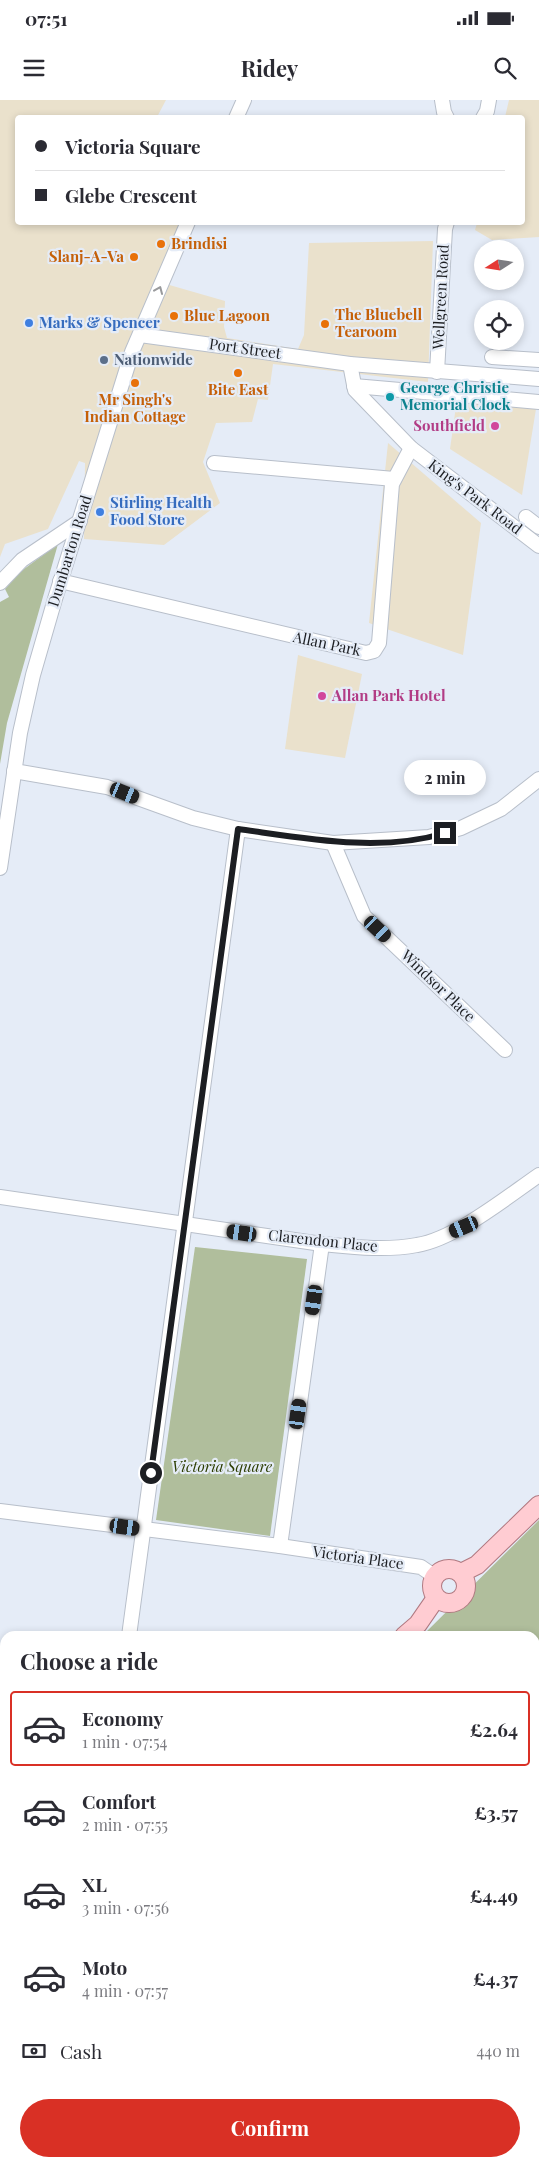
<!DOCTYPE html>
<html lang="en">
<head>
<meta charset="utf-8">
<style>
	body { margin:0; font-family:"Playfair Display",serif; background:#f2f2f3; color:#2b2b33; height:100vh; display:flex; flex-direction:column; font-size:19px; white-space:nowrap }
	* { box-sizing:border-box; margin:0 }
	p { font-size:16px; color:#7c7c81 }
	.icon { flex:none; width:28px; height:28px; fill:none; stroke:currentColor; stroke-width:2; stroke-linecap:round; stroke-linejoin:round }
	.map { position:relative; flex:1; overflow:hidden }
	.details { position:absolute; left:0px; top:1531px; width:540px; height:536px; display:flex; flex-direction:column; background:#fff; border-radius:15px 15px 0 0; box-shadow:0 2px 8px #0003 }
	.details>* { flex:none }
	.guide { position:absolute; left:15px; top:15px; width:510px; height:110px; border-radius:5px; box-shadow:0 2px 8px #0003; display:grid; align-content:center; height:110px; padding:0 20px; background:#fff }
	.needle { width:32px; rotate:258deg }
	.buttons { position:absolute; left:474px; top:140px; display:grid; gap:10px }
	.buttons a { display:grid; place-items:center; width:50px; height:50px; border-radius:50%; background:#fff; box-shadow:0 2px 8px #0003; font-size:25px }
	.end { position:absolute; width:22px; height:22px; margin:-11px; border:6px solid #1c1e22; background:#fff; box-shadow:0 0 0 2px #fff }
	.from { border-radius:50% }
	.bubble { position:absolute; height:35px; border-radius:18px; background:#fff; box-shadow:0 2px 8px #0003; font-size:16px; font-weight:700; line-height:35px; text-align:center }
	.car { position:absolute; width:15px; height:30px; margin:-15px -8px; border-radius:6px; box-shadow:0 0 4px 1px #0007; background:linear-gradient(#222 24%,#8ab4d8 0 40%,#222 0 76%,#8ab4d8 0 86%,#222 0) }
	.guide b { display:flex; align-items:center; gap:18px; height:48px; font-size:19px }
	.guide b+b { border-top:1px solid #e1e1e2 }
	.guide i { width:12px; height:12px; background:#2b2b33 }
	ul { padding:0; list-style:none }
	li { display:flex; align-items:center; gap:15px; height:75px; margin:0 10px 8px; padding:0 10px; border:2px solid transparent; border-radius:5px }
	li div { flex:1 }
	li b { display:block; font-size:19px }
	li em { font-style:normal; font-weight:700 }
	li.current { border-color:#d93025 }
	li>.icon { width:45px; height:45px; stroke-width:1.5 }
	h2 { padding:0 20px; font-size:22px; line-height:60px }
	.pay { display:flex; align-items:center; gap:12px; height:55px; padding:0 20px; font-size:19px }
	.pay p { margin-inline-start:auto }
	.action { display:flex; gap:10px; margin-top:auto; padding:10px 20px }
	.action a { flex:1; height:58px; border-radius:30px; background:#d93025; color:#fff; font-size:20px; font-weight:700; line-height:58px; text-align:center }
	.status { display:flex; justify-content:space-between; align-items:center; height:35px; padding:0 25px; background:#fff; direction:ltr }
	.status svg { height:14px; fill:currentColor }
	header { display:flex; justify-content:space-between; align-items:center; height:65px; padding:0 20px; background:#fff; font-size:22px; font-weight:700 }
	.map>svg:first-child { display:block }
	.commercial { fill:#eae1cc }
	.green { fill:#b0be9c }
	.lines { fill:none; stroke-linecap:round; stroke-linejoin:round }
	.minor-casing { stroke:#b8bfca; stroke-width:16 }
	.major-casing { stroke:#b07981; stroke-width:20 }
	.minor { stroke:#fff; stroke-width:14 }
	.major { stroke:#ffccd2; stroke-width:18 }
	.oneway { stroke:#999a9c }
	.route { stroke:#1c1e22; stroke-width:6 }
	.food-dot { fill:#e8710a; stroke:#e5ecf7; stroke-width:2 }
	.shop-dot { fill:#3f7fe0; stroke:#e5ecf7; stroke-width:2 }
	.service-dot { fill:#5c6f8a; stroke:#e5ecf7; stroke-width:2 }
	.culture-dot { fill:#0f9aa8; stroke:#e5ecf7; stroke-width:2 }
	.hotel-dot { fill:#d1479c; stroke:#e5ecf7; stroke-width:2 }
	.labels { text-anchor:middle; stroke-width:4.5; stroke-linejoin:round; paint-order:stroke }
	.food-label { font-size:15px; font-weight:bold; fill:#c56008; stroke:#e5ecf7; text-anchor:start }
	.street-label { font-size:15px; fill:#1c1e22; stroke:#e5ecf7 }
	.shop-label { font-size:15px; font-weight:bold; fill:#366cbe; stroke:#e5ecf7; text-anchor:start }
	.service-label { font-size:15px; font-weight:bold; fill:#4e5e75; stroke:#e5ecf7; text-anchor:start }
	.culture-label { font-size:15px; font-weight:bold; fill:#0d838f; stroke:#e5ecf7; text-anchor:start }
	.hotel-label { font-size:15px; font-weight:bold; fill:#b23c85; stroke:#e5ecf7; text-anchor:end }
	.park-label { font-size:15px; font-style:italic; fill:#2c3d01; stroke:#e5ecf7 }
</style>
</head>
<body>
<div class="status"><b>07:51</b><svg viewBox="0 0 49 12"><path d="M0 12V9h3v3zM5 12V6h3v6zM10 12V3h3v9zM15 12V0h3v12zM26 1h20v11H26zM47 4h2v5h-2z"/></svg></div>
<header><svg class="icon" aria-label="menu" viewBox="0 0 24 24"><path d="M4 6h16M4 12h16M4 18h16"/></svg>Ridey<svg class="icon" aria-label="search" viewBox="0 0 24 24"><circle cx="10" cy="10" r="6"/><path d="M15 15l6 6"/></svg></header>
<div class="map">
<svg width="539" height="2067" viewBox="0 0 539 2067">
	<rect width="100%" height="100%" fill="#e5ecf7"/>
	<g class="commercial">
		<polygon points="0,0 166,0 157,17 18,18 18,122 183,123 159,182 225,201 224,227 227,238 298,249 304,235 309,143 433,141 428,282 273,264 268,300 258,299 252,322 216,323 203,362 220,403 164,445 84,439 85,363 79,361 48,429 5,444 0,457"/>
		<polygon points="509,0 539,0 539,137 492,140 475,130 477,123 522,122 522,18 505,17"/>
		<polygon points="457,299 536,309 522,395 450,349"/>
		<polygon points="388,343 481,423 463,555 369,523"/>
		<polygon points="298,555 362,574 345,658 285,649"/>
	</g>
	<g class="green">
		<polygon points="58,444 7,623 0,664 0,502 9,497 5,489 20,472"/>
		<polygon points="195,1147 307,1159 270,1436 156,1420"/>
		<polygon points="539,1420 539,2067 89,2067 90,2062 535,2062 535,1536 422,1536"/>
		<polygon points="0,1692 5,1692 5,2037 3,2042 1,2067"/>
	</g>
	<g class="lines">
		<defs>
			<g id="minor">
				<polyline points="442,0 444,12 447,18"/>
				<polyline points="236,18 244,0"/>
				<polyline points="483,18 487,11 489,0"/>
				<polyline points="140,235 350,264 539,279"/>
				<polyline points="492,257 539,260"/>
				<polyline points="350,264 355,290 411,348 539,446"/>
				<polyline points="437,272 445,129 447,122"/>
				<polyline points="354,286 539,302"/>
				<polyline points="214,363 394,379"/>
				<polyline points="526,417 539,427"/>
				<polyline points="60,481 366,553 374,551 379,543 392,384 411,348"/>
				<polyline points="0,483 22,460 80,421"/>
				<polyline points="14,671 107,687 193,718 238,729 333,743 429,737 461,728 501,709 539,679"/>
				<polyline points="333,743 364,816 505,950"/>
				<polyline points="0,768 20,633 33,575 55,499 132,252 188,122"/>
				<path d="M0 1097 322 1144C353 1147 385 1151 417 1145 455 1139 507 1097 539 1075"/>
				<polyline points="0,1411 280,1446 421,1467 434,1476"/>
				<polyline points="280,1446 322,1144"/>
				<polyline points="129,1536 238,729"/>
			</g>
			<g id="major">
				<circle cx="449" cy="1486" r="17"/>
				<polyline points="461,1473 477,1465 539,1405"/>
				<polyline points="404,1536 418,1524 436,1498"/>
				<polyline points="0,1680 5,1680"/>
			</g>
		</defs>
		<use href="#minor" class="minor-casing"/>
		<use href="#major" class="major-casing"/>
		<use href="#minor" class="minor"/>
		<use href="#major" class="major"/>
	</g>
	<defs><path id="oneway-chevron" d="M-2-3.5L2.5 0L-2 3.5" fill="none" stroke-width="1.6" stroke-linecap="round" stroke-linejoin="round" transform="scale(1.25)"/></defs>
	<use class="oneway" href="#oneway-chevron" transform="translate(159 190) rotate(-67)"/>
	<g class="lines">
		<path class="route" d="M151 1373 238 729C304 738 380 753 445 733"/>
	</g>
	<g class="food-dot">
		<circle cx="161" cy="144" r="5"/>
		<circle cx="134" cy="157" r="5"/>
		<circle cx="174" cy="216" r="5"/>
		<circle cx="325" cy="224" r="5"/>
		<circle cx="238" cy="273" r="5"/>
		<circle cx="135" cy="283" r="5"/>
	</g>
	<g class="shop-dot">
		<circle cx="29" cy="223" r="5"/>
		<circle cx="100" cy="412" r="5"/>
	</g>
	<circle class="service-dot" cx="104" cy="260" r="5"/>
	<circle class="culture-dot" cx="390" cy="297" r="5"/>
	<g class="hotel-dot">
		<circle cx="495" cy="326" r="5"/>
		<circle cx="322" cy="596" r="5"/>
	</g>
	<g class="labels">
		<g class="food-label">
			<text x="171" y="149">Brindisi</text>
			<text x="124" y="162" text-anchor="end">Slanj-A-Va</text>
			<text x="335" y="220">The Bluebell<tspan x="335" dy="17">Tearoom</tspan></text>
			<text x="184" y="221">Blue Lagoon</text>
			<text x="238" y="295" text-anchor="middle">Bite East</text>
			<text x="135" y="305" text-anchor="middle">Mr Singh's<tspan x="135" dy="17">Indian Cottage</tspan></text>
		</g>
		<g class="street-label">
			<text transform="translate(441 197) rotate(-87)" y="5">Wellgreen Road</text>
			<text transform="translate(245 249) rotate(8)" y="5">Port Street</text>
			<text transform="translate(475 397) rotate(37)" y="5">King's Park Road</text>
			<text transform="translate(70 451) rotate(-73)" y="5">Dumbarton Road</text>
			<text transform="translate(327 544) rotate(12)" y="5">Allan Park</text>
			<text transform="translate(438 886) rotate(44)" y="5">Windsor Place</text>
			<text transform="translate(323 1141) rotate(6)" y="5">Clarendon Place</text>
			<text transform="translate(358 1458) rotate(8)" y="5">Victoria Place</text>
		</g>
		<g class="shop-label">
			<text x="39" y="228">Marks &amp; Spencer</text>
			<text x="110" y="408">Stirling Health<tspan x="110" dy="17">Food Store</tspan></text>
		</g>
		<g class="service-label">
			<text x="114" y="265">Nationwide</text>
		</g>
		<g class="culture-label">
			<text x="400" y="293">George Christie<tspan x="400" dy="17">Memorial Clock</tspan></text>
		</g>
		<g class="hotel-label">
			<text x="485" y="331">Southfield</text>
			<text x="332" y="601" text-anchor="start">Allan Park Hotel</text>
		</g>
		<g class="park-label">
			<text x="222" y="1372">Victoria Square</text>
		</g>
	</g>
</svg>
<div class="buttons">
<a><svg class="needle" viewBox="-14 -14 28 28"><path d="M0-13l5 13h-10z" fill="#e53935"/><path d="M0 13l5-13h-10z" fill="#7c7c81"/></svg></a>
<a><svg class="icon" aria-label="locate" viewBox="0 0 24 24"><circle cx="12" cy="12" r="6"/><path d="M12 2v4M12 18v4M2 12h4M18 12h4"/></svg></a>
</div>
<i class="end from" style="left:151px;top:1373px"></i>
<i class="end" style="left:445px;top:733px"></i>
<div class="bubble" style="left:404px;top:660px;width:82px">2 min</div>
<i class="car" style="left:125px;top:693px;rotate:112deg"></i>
<i class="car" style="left:378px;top:829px;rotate:133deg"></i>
<i class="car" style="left:464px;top:1127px;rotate:247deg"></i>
<i class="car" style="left:242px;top:1133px;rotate:278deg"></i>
<i class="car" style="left:314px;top:1200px;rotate:188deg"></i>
<i class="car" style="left:298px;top:1314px;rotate:8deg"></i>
<i class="car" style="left:125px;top:1427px;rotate:98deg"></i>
<div class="guide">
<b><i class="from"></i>Victoria Square</b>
<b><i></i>Glebe Crescent</b>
</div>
<section class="details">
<h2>Choose a ride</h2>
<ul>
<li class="current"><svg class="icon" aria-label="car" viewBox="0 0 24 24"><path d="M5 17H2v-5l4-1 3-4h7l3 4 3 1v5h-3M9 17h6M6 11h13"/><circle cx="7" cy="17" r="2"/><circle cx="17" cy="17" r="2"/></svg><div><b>Economy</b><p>1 min · 07:54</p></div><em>£2.64</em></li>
<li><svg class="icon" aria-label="car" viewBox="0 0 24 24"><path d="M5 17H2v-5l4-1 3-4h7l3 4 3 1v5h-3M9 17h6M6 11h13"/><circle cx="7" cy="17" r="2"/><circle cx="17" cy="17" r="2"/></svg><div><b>Comfort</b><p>2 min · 07:55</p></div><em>£3.57</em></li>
<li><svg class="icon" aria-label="car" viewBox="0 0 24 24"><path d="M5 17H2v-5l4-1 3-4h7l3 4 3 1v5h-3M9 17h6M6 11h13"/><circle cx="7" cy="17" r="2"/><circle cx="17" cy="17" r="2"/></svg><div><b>XL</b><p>3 min · 07:56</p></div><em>£4.49</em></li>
<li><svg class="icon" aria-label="car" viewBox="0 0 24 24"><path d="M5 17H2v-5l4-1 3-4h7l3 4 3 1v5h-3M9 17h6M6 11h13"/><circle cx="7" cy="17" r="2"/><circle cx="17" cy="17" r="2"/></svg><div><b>Moto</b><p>4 min · 07:57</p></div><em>£4.37</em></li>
</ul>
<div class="pay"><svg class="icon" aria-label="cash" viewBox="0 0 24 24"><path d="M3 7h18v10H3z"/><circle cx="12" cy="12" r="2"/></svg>Cash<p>440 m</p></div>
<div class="action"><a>Confirm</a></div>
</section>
</div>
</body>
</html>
